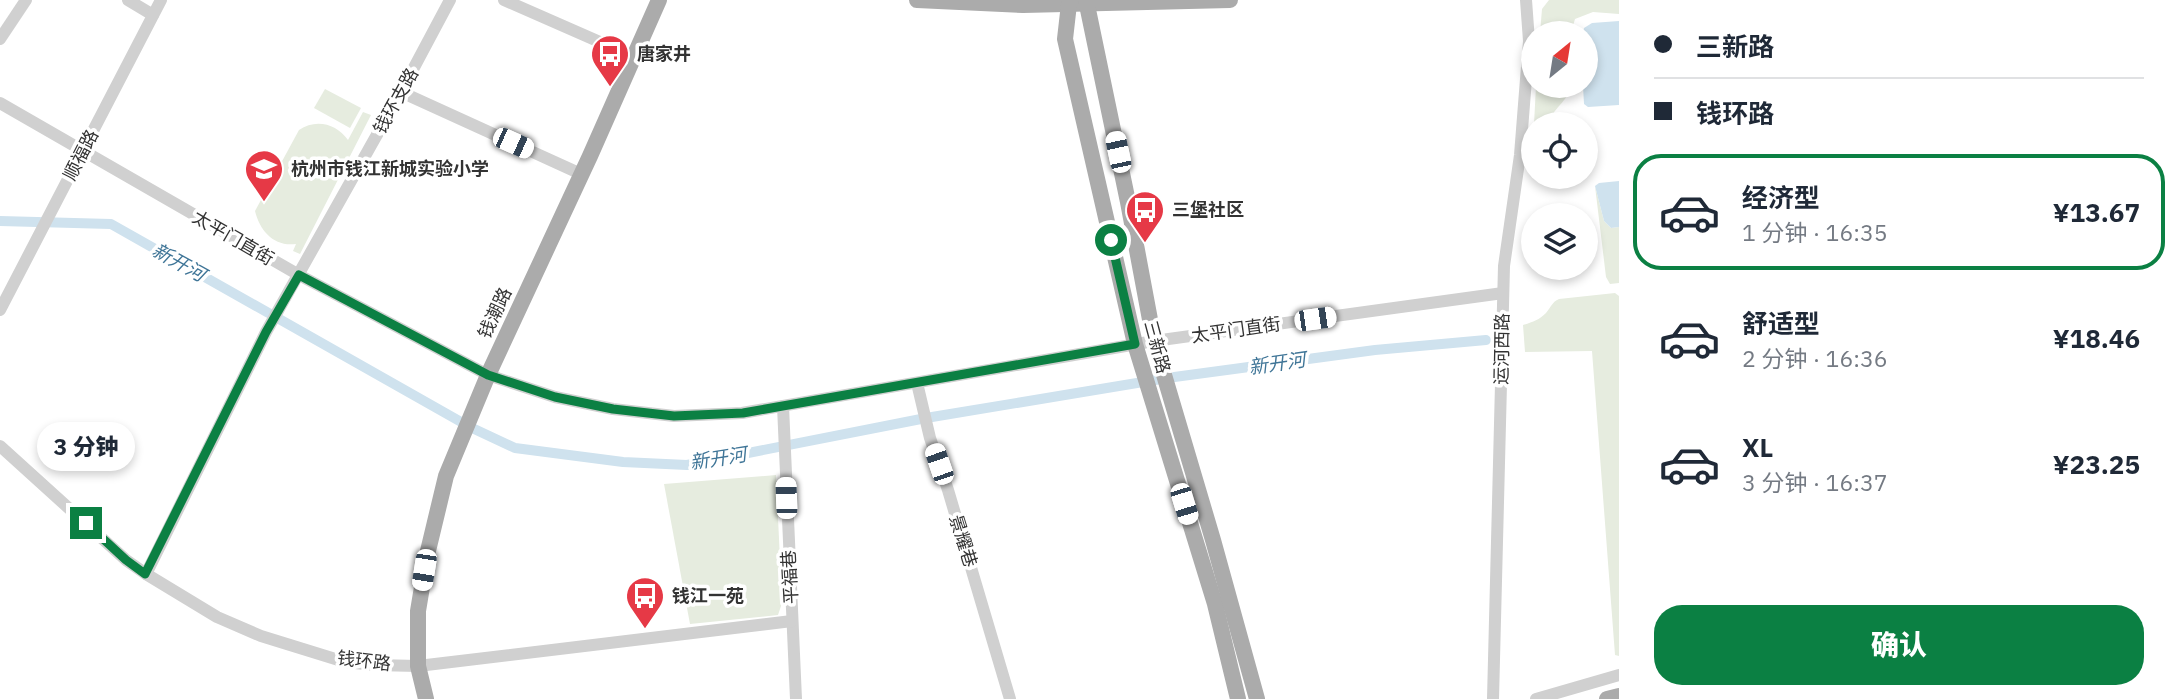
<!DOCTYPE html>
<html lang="zh">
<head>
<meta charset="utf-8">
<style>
	body { margin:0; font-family:"IBM Plex Sans","Noto Sans SC",sans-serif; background:#f2f2f3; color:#1f2937; height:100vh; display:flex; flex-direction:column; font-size:26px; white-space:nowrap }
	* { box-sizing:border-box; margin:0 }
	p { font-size:23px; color:#747a83 }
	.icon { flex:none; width:38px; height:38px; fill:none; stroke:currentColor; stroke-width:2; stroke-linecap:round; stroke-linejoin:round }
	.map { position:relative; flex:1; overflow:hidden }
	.details { display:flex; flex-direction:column; background:#fff; width:560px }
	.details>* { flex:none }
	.top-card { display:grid; align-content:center; height:154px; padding:0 35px; background:#fff }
	.needle { width:46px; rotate:30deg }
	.tools { position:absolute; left:1521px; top:21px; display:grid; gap:14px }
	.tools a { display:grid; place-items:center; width:77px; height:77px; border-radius:50%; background:#fff; box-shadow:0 4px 10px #0003; font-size:35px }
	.end { position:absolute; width:32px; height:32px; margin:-16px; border:9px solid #0b8043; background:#fff; box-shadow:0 0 0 4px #fff }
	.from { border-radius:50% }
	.bubble { position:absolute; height:49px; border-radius:24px; background:#fff; box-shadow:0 4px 10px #0003; font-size:23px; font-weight:800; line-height:49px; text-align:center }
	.car { position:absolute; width:21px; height:42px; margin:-21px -10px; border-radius:9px; box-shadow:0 0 5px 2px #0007; background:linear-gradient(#fff 24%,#345 0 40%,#fff 0 76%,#345 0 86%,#fff 0) }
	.top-card b { display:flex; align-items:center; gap:24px; height:66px; font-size:26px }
	.top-card b+b { border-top:2px solid #e0e1e3 }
	.top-card i { width:18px; height:18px; background:#1f2937 }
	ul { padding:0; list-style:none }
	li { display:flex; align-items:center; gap:21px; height:116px; margin:0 14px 10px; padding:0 21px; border:4px solid transparent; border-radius:28px }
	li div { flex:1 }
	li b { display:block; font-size:26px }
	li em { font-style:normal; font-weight:800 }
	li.active { border-color:#0b8043 }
	li>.icon { width:63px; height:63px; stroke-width:1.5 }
	.button { display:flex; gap:14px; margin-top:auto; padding:14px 35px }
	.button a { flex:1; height:80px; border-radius:28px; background:#0b8043; color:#fff; font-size:28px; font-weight:800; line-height:80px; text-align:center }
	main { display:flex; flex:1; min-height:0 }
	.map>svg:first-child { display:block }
	.green { fill:#e6ecdf }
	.water { fill:#cfe2ee }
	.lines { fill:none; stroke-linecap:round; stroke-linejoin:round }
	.canal { stroke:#cfe2ee; stroke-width:10 }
	.minor { stroke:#d0d0d0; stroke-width:12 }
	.major { stroke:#ababab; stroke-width:16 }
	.route { stroke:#0b8043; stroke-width:9 }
	.labels { text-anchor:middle; stroke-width:7; stroke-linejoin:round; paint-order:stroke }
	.poi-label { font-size:18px; font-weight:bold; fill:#333; stroke:#fff; text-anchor:start }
	.street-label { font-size:18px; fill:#333; stroke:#fff }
	.water-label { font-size:19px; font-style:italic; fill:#3f7597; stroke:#fff }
</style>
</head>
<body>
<main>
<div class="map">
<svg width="1619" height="699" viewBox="0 0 1619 699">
	<rect width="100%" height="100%" fill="#fff"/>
	<g class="green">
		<polygon points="1549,0 1619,0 1619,14 1593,12 1575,19 1571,33 1540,33 1542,9"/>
		<path d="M1536 86H1571C1568 102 1552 108 1549 124H1534Z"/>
		<polygon points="325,89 361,108 350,128 314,108"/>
		<path d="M363 112 371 115 300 254 293 251 296 244C274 247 260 231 255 211L299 130C316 118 337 124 348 140Z"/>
		<polygon points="1595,186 1604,221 1611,228 1619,227 1619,283 1610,284 1606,277"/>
		<path d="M1615 293 1619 296V656L1615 655 1592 351 1525 352 1523 325C1533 322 1539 320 1546 313 1551 307 1552 302 1559 299Z"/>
		<polygon points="776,475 782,603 778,615 690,624 664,484"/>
	</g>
	<g class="water">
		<polygon points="1619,21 1619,105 1588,107 1584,104 1583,86 1586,86 1586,33 1583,33 1584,28 1592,23"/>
		<polygon points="1619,181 1619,227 1611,228 1604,221 1595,186 1599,183"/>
	</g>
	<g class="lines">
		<polyline class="canal" points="0,221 111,224 470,427 515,448 623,462 687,465 926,418 1167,378 1375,350 1486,340"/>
		<g class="minor">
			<polyline points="128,0 153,15"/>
			<polyline points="504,0 634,57"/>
			<polyline points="0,39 26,0"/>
			<polyline points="401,92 581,174"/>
			<polyline points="0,103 299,275 488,375 555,397 613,409 674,416 742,413 1154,341 1503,293"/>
			<polyline points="0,310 161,0"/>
			<polyline points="917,383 930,438 948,490 1010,699"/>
			<polyline points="783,406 796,699"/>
			<polyline points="0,446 126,560 146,574 217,617 261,636 345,662 374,665 418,666 792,621"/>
			<polyline points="146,574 266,332 401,92 450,0"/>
			<polyline points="1493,699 1504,266 1520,155 1529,41 1526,0"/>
			<polyline points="1536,699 1619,675"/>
		</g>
		<g class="major">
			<polyline points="917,0 1023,5 1230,0"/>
			<polyline points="1072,0 1069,4 1065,39 1135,344 1215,604 1238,699"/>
			<polyline points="1086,0 1128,202 1154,341 1213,540 1257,699"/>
			<polyline points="426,699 418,666 418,611 428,551 446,476 488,375 590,156 659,0"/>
			<polyline points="1607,699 1619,696"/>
		</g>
	</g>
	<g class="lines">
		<polyline class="route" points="86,523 126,560 145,574 266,332 299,275 488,375 555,397 613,409 674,416 743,413 1135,344 1111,240"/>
	</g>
	<defs>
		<symbol id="bus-pin" viewBox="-11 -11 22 30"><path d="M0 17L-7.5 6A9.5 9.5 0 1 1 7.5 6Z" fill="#e63946" stroke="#fff"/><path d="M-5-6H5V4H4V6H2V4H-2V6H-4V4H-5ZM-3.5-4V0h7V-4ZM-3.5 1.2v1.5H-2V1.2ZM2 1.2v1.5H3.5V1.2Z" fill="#fff"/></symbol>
		<symbol id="school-pin" viewBox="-11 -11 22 30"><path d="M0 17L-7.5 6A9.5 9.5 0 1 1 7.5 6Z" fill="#e63946" stroke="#fff"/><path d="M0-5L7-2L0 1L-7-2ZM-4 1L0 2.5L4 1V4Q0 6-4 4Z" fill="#fff"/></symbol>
	</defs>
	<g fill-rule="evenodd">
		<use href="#bus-pin" x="588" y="32" width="44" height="60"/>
		<use href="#school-pin" x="242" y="147" width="44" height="60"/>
		<use href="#bus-pin" x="1123" y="188" width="44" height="60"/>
		<use href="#bus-pin" x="623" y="574" width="44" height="60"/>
	</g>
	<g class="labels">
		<g class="poi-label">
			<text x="637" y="60">唐家井</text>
			<text x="291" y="175">杭州市钱江新城实验小学</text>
			<text x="1172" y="216">三堡社区</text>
			<text x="672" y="602">钱江一苑</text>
		</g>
		<g class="street-label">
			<text transform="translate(396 101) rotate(-61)" y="6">钱环支路</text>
			<text transform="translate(81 155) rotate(-63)" y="6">顺福路</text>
			<text transform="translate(233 238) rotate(30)" y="6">太平门直街</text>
			<text transform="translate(495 313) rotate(-65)" y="6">钱潮路</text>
			<text transform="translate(1236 330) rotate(-8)" y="6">太平门直街</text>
			<text transform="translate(1157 347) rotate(75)" y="6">三新路</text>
			<text transform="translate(1502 349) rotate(-89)" y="6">运河西路</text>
			<text transform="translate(963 541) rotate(73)" y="6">景耀巷</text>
			<text transform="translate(790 577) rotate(-93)" y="6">平福巷</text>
			<text transform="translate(364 661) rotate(7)" y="6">钱环路</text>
		</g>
		<g class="water-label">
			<text transform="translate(179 262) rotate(29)" y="7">新开河</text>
			<text transform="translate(1277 363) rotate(-8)" y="7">新开河</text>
			<text transform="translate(718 458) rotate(-9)" y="7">新开河</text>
		</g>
	</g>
</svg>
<div class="tools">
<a><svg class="needle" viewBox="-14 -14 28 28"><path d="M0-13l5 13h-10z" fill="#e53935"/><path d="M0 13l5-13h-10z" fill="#747a83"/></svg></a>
<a><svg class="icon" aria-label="locate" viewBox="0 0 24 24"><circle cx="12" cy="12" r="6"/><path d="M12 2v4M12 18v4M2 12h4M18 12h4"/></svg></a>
<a><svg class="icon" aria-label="layers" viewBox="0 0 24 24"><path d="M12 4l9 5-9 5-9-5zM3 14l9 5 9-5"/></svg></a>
</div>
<i class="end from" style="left:1111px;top:240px"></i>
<i class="end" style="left:86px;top:523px"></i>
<div class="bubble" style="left:37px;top:422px;width:98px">3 分钟</div>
<i class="car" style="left:513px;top:143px;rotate:114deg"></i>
<i class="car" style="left:1118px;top:152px;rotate:348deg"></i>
<i class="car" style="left:1315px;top:319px;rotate:82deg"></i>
<i class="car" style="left:939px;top:464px;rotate:341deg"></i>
<i class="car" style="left:786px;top:498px;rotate:358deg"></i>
<i class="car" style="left:1184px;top:504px;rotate:163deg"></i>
<i class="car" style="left:424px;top:570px;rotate:189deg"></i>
</div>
<section class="details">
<div class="top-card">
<b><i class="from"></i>三新路</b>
<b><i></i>钱环路</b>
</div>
<ul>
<li class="active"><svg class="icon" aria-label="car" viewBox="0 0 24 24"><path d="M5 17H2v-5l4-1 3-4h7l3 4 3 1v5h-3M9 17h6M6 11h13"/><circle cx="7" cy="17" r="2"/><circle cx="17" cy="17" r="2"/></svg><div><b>经济型</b><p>1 分钟 · 16:35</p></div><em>¥13.67</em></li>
<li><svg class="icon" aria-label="car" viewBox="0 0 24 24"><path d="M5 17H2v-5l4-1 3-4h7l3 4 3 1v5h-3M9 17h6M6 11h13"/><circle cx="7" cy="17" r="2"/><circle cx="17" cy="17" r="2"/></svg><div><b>舒适型</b><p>2 分钟 · 16:36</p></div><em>¥18.46</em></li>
<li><svg class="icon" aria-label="car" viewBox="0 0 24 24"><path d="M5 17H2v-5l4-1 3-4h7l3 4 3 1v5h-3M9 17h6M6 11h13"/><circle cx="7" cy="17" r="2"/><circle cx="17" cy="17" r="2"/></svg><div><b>XL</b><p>3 分钟 · 16:37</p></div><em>¥23.25</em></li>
</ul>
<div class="button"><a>确认</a></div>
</section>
</main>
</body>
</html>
